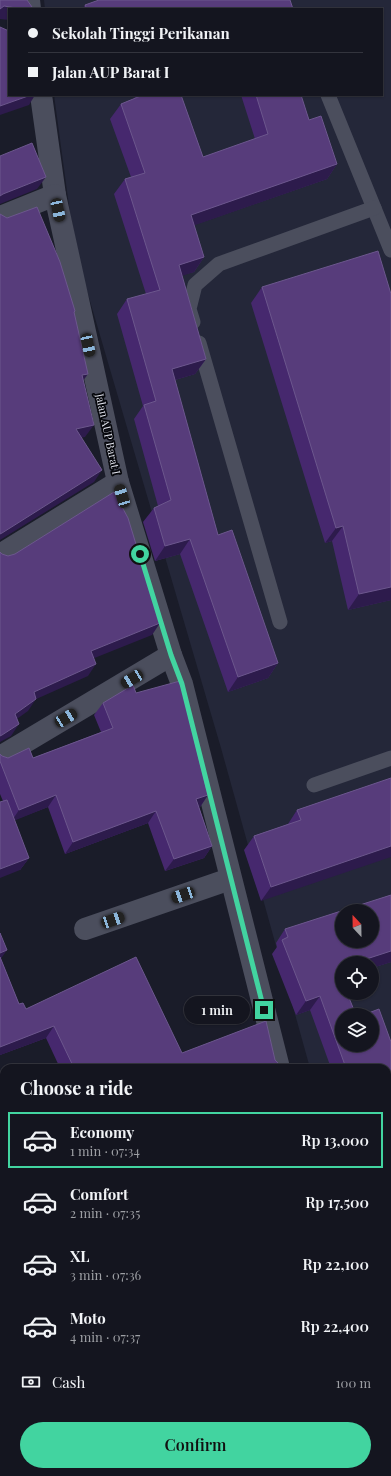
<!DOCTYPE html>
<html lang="en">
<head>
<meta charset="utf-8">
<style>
	body { margin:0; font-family:"Playfair Display",serif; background:#1d1e28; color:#f1f3f6; height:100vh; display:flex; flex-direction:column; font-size:15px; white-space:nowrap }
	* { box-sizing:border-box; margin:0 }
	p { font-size:13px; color:#9d9fa4 }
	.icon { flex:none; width:22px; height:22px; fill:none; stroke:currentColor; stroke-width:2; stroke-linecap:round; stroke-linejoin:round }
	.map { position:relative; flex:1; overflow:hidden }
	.side { position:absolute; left:0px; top:1064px; width:391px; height:412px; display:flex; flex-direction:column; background:#14151f; border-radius:12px 12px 0 0; box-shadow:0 1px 3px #0004,0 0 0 1px #33343d }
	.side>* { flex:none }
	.guide { position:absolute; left:8px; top:8px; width:375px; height:88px; border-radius:0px; box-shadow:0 1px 3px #0004,0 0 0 1px #33343d; display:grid; align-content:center; height:88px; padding:0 20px; background:#14151f }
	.needle { width:26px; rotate:338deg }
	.fabs { position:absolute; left:335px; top:904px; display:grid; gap:8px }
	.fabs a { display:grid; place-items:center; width:44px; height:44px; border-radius:50%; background:#14151f; box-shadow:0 1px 3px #0004,0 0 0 1px #33343d; font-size:20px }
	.end { position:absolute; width:18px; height:18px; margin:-9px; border:5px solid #42d4a0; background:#111; box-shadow:0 0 0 2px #111 }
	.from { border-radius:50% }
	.bubble { position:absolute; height:28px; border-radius:14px; background:#14151f; box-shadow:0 1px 3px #0004,0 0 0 1px #33343d; font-size:13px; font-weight:600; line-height:28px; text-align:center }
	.car { position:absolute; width:12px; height:24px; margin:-12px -6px; border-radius:5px; box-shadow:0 0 3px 1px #0007; background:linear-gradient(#222 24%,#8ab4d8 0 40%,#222 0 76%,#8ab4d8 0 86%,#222 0) }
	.guide b { display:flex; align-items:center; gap:14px; height:38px; font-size:15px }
	.guide b+b { border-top:1px solid #33343d }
	.guide i { width:10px; height:10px; background:#f1f3f6 }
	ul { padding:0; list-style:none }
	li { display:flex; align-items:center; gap:12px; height:56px; margin:0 8px 6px; padding:0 12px; border:2px solid transparent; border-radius:0px }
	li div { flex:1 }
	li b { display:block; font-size:15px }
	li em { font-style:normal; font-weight:600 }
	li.active { border-color:#42d4a0 }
	li>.icon { width:36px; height:36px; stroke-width:1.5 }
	h2 { padding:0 20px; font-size:18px; line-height:48px }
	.pay { display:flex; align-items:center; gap:10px; height:44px; padding:0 20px; font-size:15px }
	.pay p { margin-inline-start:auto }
	.action { display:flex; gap:8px; margin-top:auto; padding:8px 20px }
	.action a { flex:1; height:46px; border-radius:24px; background:#42d4a0; color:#111; font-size:16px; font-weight:600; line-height:46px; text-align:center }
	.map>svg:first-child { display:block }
	.built { fill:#242739; fill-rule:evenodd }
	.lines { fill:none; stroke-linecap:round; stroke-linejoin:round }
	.lane { stroke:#4b4e5d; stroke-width:15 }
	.street { stroke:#4b4e5d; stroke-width:22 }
	.wall { fill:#46286e }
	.shaded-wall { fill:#2d1b4c }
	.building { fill:#573c7b; stroke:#6c578d; fill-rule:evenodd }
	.route { stroke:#42d4a0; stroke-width:5 }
	.labels { text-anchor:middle; stroke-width:3.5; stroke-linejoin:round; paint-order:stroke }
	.street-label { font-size:11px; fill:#e2e4ee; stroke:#06070c }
</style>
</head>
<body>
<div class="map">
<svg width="391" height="1476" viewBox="0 0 391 1476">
	<rect width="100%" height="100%" fill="#1a1c29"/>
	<path class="built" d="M44 0H391V1293L387 1283V1068H310L221 748 85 284 70 213 54 95H382V9H45ZM342 911H372V941H342ZM342 963H372V993H342ZM342 1015H372V1045H342Z"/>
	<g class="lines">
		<g class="lane">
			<polyline points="328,95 391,250"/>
			<polyline points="193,322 189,309 195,285 219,264 374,208"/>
			<polyline points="199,343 280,622"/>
			<polyline points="314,785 391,758"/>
		</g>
		<g class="street">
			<polyline points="29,0 30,9"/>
			<polyline points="41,95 55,195 118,482 171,655 182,684 279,1068"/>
			<polyline points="0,217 55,195"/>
			<polyline points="0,555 118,482"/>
			<polyline points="0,757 171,655"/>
			<polyline points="85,929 230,879"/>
			<polyline points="0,1378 4,1379"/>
			<polyline points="364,1472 365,1476"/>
		</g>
	</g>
	<g class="wall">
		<polygon points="85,5 293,9 83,9"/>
		<polygon points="133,95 181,95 203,157 255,139 241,95 301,95 309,120 337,164 327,179 194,225 204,257 194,272 182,275 206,359 195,374 175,380 218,535 278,663 268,678 228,692 180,554 155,561 143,522 154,508 158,506 134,419 143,406 117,314 127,299 146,294 114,194 125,179 131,177 110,119 121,104 135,98"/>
		<polygon points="262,287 391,600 348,610 332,541 325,543 251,303"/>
		<polygon points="136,693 208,795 200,807 199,807 212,846 204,858 165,871 148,823 65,854 48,807 14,820 29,858 20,870 3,801 0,794 0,754 2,756 8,758 33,758 101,732 94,715 103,703"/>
		<polygon points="391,778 261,901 244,850 254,836 288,824 297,810"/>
		<polygon points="391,895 391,962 372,968 342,963 342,978 341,978 342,1015 391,1042 391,1232 387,1221 387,1068 331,1068 310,1010 296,1015 272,954 277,947 276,943 285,929"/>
		<polygon points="0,933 1,959 19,1004 26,1009 182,1053 275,1060 283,1068 60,1068 46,1038 0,1055"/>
	</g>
	<g class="shaded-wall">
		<polygon points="4,6 32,7 31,9 9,9 9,20 0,19 0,9"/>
		<polygon points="31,95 35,95 29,105 0,115 0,106"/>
		<polygon points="337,164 327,179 181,230 191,215"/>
		<polygon points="46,177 37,189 0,204 0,196 3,194"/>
		<polygon points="204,257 194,272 169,280 179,265"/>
		<polygon points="206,359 195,374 161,384 172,369"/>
		<polygon points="88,374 80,385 82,375"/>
		<polygon points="94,425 85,437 67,441 76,429"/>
		<polygon points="102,470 94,482 0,540 0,534 2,533"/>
		<polygon points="343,526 332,541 325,543 336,528"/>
		<polygon points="190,539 180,554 155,561 165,546"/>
		<polygon points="391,587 391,600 348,610 359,594"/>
		<polygon points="160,623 152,635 82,663 91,651"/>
		<polygon points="278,663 268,678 228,692 238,677"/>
		<polygon points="96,664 88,676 25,704 34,692"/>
		<polygon points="36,699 28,711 7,726 15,714"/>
		<polygon points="19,724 11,736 0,742 0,736 2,735"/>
		<polygon points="56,795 48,807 11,822 19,810"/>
		<polygon points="208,795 200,807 188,811 196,799"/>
		<polygon points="156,811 148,823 65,854 73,842"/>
		<polygon points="212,846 204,858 165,871 174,859"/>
		<polygon points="391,846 391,857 261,901 271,887"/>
		<polygon points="29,858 20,870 0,878 0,869"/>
		<polygon points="7,950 0,960 0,953"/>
		<polygon points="391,951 391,962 372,968 372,963 354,963"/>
		<polygon points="342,967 342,978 328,982 338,968"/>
		<polygon points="320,996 310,1010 296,1015 306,1001"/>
		<polygon points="54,1026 46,1038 0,1055 0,1047"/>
		<polygon points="4,1333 4,1342 0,1344 0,1334"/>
		<polygon points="51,1472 198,1472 173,1476 45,1476"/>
	</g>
	<g class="building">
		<polygon points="0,0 27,0 32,7 22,9 4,6 0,9"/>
		<polygon points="99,0 290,0 293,9 87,9 85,5"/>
		<polygon points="0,27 9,31 9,95 31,95 0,106"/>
		<polygon points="143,95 181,95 203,157 268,134 256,95 301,95 309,120 321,116 337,164 191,215 204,257 179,265 206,359 172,369 218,535 232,530 278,663 238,677 190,539 165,546 154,508 171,500 144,405 156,401 127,299 160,290 125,179 145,173 121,104"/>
		<polygon points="32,143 46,177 3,194 0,196 0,156"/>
		<polygon points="37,207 60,262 75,311 74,312 88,374 82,375 94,425 76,429 102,470 2,533 0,534 0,214 7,218"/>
		<polygon points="378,251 391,294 391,587 359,594 343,526 336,528 262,287"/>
		<polygon points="114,492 128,518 160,623 91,651 96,664 34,692 36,699 15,714 19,724 2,735 0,736 0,552 2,554 8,556 15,554"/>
		<polygon points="180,681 208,795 196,799 212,846 174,859 156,811 73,842 56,795 19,810 0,761 0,754 2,756 8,758 29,748 33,758 113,728 103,703 133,685 136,693"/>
		<polygon points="391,778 391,846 271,887 254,836 301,820 297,810"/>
		<polygon points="7,800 29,858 0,869 0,802"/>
		<path d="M391 895V951L354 963H342V967L338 968 342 980V993H347L356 1015H342V1045H372V1015H363L379 1009 391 1042V1191L387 1180V1068H346L320 996 306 1001 282 940 288 937 285 929ZM342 911H372V941H342Z"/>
		<polygon points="0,933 7,950 0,953"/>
		<polygon points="0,957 19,1004 23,1003 26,1009 136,957 182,1053 266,1021 275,1060 283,1068 74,1068 54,1026 0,1047"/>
		<polygon points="4,1254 4,1333 0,1334 0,1255"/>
		<polygon points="0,1404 4,1404 4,1472 54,1472 54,1475 45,1476 0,1476"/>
	</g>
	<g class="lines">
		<polyline class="route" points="140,554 171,655 182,684 264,1010"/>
	</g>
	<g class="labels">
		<g class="street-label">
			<text transform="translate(108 434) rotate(78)" y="4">Jalan AUP Barat I</text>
		</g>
	</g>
</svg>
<div class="fabs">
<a><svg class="needle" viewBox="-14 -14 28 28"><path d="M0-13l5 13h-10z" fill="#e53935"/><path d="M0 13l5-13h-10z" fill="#9d9fa4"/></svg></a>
<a><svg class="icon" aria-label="locate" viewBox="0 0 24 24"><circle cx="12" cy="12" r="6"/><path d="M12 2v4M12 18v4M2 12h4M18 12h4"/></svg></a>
<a><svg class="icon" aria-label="layers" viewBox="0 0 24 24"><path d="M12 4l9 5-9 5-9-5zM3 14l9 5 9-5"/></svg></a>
</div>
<i class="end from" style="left:140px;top:554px"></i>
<i class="end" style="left:264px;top:1010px"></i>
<div class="bubble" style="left:184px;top:996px;width:66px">1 min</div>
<i class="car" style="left:58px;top:210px;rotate:168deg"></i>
<i class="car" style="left:88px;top:345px;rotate:168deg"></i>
<i class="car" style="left:122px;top:496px;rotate:343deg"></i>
<i class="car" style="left:132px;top:679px;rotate:239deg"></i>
<i class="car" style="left:66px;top:718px;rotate:59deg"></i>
<i class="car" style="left:183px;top:895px;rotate:251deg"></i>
<i class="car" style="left:113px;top:920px;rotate:71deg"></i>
<div class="guide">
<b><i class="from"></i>Sekolah Tinggi Perikanan</b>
<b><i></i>Jalan AUP Barat I</b>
</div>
<section class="side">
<h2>Choose a ride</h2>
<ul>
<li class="active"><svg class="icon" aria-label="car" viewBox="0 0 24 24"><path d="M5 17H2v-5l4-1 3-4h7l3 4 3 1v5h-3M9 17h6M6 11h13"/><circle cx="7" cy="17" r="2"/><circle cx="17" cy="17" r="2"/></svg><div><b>Economy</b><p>1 min · 07:34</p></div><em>Rp 13,000</em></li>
<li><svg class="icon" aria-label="car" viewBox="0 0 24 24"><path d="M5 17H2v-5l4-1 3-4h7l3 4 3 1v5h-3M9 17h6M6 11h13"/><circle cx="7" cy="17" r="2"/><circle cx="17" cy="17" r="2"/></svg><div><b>Comfort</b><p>2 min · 07:35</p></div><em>Rp 17,500</em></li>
<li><svg class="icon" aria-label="car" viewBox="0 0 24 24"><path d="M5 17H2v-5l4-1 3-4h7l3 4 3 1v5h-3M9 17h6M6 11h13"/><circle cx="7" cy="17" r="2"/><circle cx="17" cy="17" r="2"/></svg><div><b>XL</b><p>3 min · 07:36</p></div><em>Rp 22,100</em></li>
<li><svg class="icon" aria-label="car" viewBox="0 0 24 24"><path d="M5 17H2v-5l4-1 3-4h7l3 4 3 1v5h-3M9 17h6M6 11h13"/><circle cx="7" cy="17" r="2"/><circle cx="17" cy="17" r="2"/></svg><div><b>Moto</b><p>4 min · 07:37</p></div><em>Rp 22,400</em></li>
</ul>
<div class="pay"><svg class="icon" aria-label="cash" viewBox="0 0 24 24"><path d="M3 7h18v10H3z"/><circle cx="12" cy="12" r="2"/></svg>Cash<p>100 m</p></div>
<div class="action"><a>Confirm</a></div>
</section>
</div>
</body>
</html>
